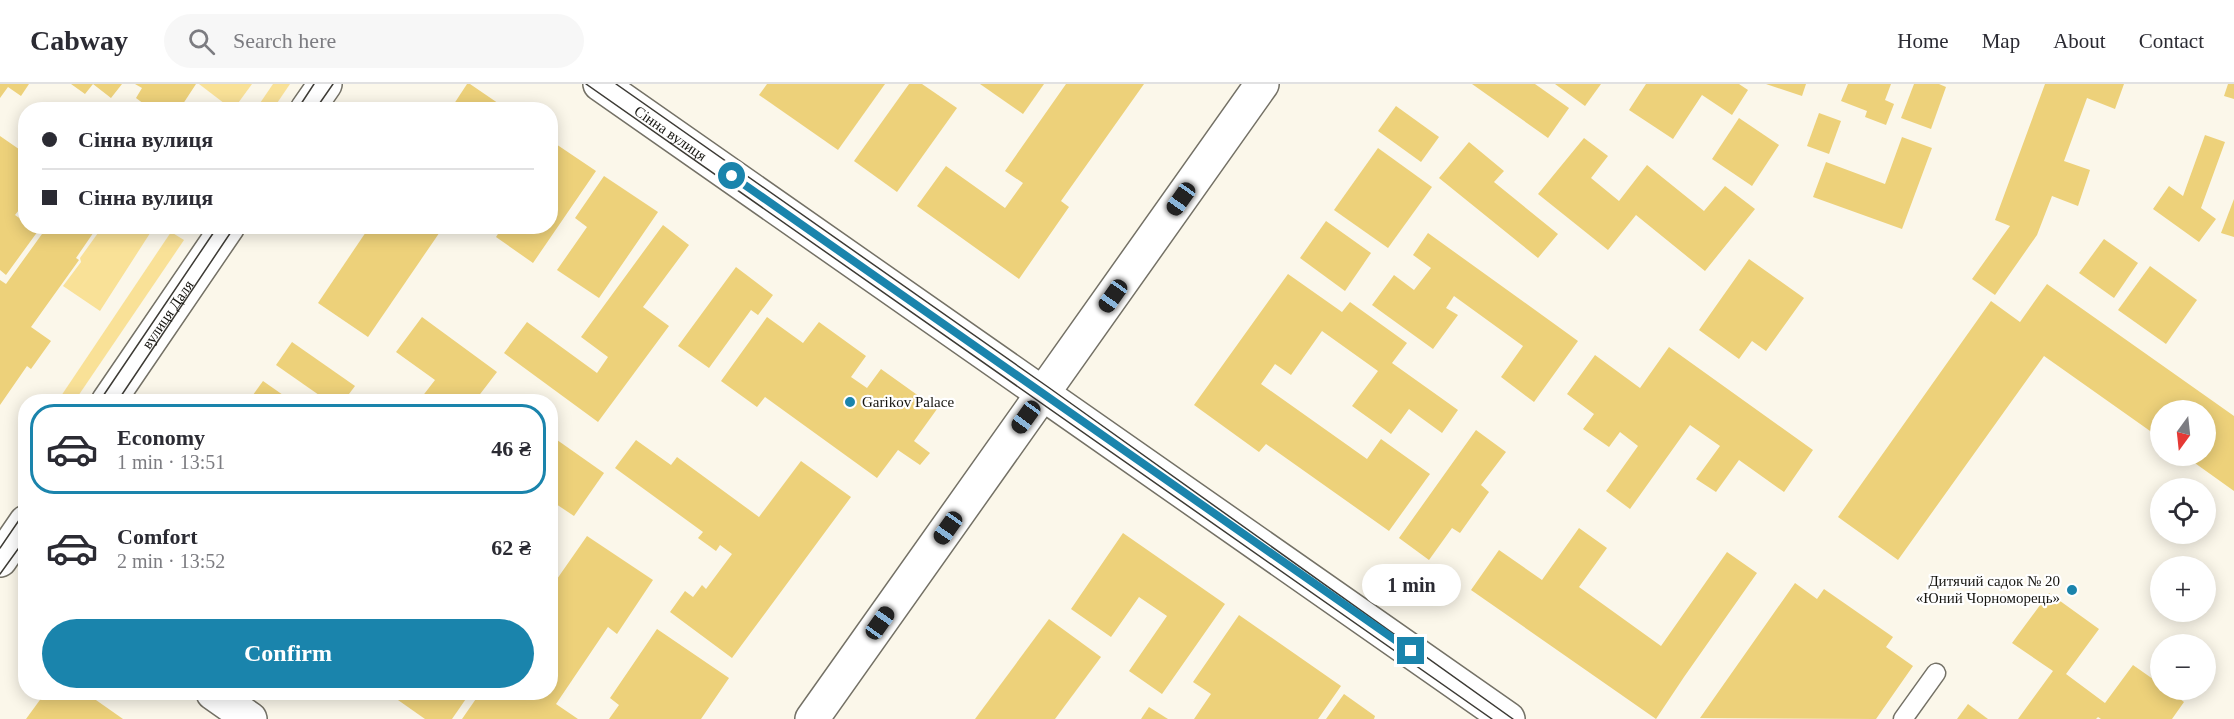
<!DOCTYPE html>
<html lang="en">
<head>
<meta charset="utf-8">
<style>
	body { margin:0; font-family:Georgia,serif; background:#f7f7f7; color:#2b2b33; height:100vh; display:flex; flex-direction:column; font-size:22px; white-space:nowrap }
	* { box-sizing:border-box; margin:0 }
	p { font-size:20px; color:#7c7c81 }
	.icon { flex:none; width:33px; height:33px; fill:none; stroke:currentColor; stroke-width:2; stroke-linecap:round; stroke-linejoin:round }
	.map { position:relative; flex:1; overflow:hidden }
	.details { position:absolute; left:18px; top:310px; width:540px; height:306px; display:flex; flex-direction:column; background:#fff; border-radius:24px; box-shadow:0 3px 15px #0003 }
	.details>* { flex:none }
	.top-card { position:absolute; left:18px; top:18px; width:540px; height:132px; border-radius:24px; box-shadow:0 3px 15px #0003; display:grid; align-content:center; height:132px; padding:0 24px; background:#fff }
	.needle { width:39px; rotate:195deg }
	.buttons { position:absolute; left:2150px; top:316px; display:grid; gap:12px }
	.buttons a { display:grid; place-items:center; width:66px; height:66px; border-radius:50%; background:#fff; box-shadow:0 3px 15px #0003; font-size:30px }
	.end { position:absolute; width:27px; height:27px; margin:-14px; border:8px solid #1a84ac; background:#fff; box-shadow:0 0 0 3px #fff }
	.from { border-radius:50% }
	.bubble { position:absolute; height:42px; border-radius:21px; background:#fff; box-shadow:0 3px 15px #0003; font-size:20px; font-weight:700; line-height:42px; text-align:center }
	.car { position:absolute; width:18px; height:36px; margin:-18px -9px; border-radius:8px; box-shadow:0 0 4px 2px #0007; background:linear-gradient(#222 24%,#8ab4d8 0 40%,#222 0 76%,#8ab4d8 0 86%,#222 0) }
	.top-card b { display:flex; align-items:center; gap:21px; height:57px; font-size:22px }
	.top-card b+b { border-top:2px solid #e1e1e2 }
	.top-card i { width:15px; height:15px; background:#2b2b33 }
	ul { padding:10px 0 0; list-style:none }
	li { display:flex; align-items:center; gap:18px; height:90px; margin:0 12px 9px; padding:0 12px; border:3px solid transparent; border-radius:24px }
	li div { flex:1 }
	li b { display:block; font-size:22px }
	li em { font-style:normal; font-weight:700 }
	li.selected { border-color:#1a84ac }
	li>.icon { width:54px; height:54px; stroke-width:1.5 }
	.cta { display:flex; gap:12px; margin-top:auto; padding:12px 24px }
	.cta a { flex:1; height:69px; border-radius:36px; background:#1a84ac; color:#fff; font-size:24px; font-weight:700; line-height:69px; text-align:center }
	header { display:flex; align-items:center; gap:36px; box-sizing:border-box; height:84px; padding:0 30px; background:#fff; border-bottom:2px solid #e1e1e2 }
	header strong { font-size:28px }
	nav { display:flex; gap:33px; margin-inline-start:auto; font-size:21px }
	.search { width:420px; height:54px; background:#f7f7f7; display:flex; align-items:center; gap:15px; box-sizing:border-box; padding:0 21px; border-radius:33px; color:#7c7c81; font-size:22px }
	.map>svg:first-child { display:block }
	.green { fill:#f9e197 }
	.building { fill:#edd17a }
	.lines { fill:none; stroke-linecap:round; stroke-linejoin:round }
	.lane-casing { stroke:#747166; stroke-width:21 }
	.street-casing { stroke:#747166; stroke-width:36 }
	.secondary-casing { stroke:#747166; stroke-width:36 }
	.lane { stroke:#fff; stroke-width:18 }
	.street { stroke:#fff; stroke-width:33 }
	.secondary { stroke:#fff; stroke-width:33 }
	.tram { stroke:#3d3b35; stroke-width:1.5 }
	.route { stroke:#1a84ac; stroke-width:8 }
	.poi-dot { fill:#1a84ac; stroke:#fff; stroke-width:2 }
	.labels { text-anchor:middle; stroke-width:4.5; stroke-linejoin:round; paint-order:stroke }
	.street-label { font-size:15px; fill:#171611; stroke:#fff }
	.poi-label { font-size:15px; fill:#171611; stroke:#fff; text-anchor:start }
</style>
</head>
<body>
<header>
<strong>Cabway</strong>
<div class="search"><svg class="icon" aria-label="search" viewBox="0 0 24 24"><circle cx="10" cy="10" r="6"/><path d="M15 15l6 6"/></svg>Search here</div>
<nav><a>Home</a><a>Map</a><a>About</a><a>Contact</a></nav>
</header>
<div class="map">
<svg width="2234" height="635" viewBox="0 0 2234 635">
	<rect width="100%" height="100%" fill="#fbf7ea"/>
	<g class="green">
		<polygon points="199,0 252,0 233,26"/>
		<polygon points="273,0 290,0 273,25 256,25"/>
		<polygon points="103,142 154,143 100,227 63,202 81,178 80,174"/>
		<polygon points="171,148 184,156 74,318 57,318"/>
	</g>
	<g class="building">
		<polygon points="0,0 29,0 21,12 8,3 0,14"/>
		<polygon points="71,0 122,0 111,14 93,0 85,10"/>
		<polygon points="135,0 196,0 179,26 143,26 142,24 144,20 136,14 142,4"/>
		<polygon points="467,0 470,0 508,26 450,26"/>
		<polygon points="767,0 885,0 838,66 759,11"/>
		<polygon points="909,0 922,0 957,24 897,108 854,77"/>
		<polygon points="980,0 1044,0 1023,30"/>
		<polygon points="1066,0 1144,0 1061,117 1069,123 1019,195 917,122 946,82 1005,124 1023,99 1005,87"/>
		<polygon points="1472,0 1535,0 1569,24 1548,54"/>
		<polygon points="1555,0 1601,0 1585,22"/>
		<polygon points="1646,0 1739,0 1748,6 1732,31 1702,11 1673,55 1629,26"/>
		<polygon points="1766,0 1806,0 1802,12"/>
		<polygon points="1848,0 1891,0 1885,16 1894,20 1886,41 1865,33 1867,27 1841,17"/>
		<polygon points="1914,0 1939,0 1946,3 1931,45 1901,34"/>
		<polygon points="2045,0 2124,0 2115,25 2087,14 2064,77 2090,86 2078,122 2052,112 2037,151 1995,211 1972,195 2010,142 1995,136"/>
		<polygon points="2228,0 2234,0 2234,15 2224,12"/>
		<polygon points="1396,22 1439,53 1421,78 1378,47"/>
		<polygon points="1819,29 1841,37 1829,70 1807,62"/>
		<polygon points="1739,34 1779,61 1752,102 1712,75"/>
		<polygon points="2205,51 2225,58 2201,124 2216,135 2199,158 2153,125 2169,102 2183,112"/>
		<polygon points="0,52 26,70 26,117 15,131 22,136 26,131 26,142 98,142 76,174 79,176 31,243 51,257 31,285 27,282 0,321 0,196 6,200 42,150 38,147 6,191 0,186"/>
		<polygon points="1902,53 1932,64 1902,145 1813,113 1826,78 1885,100"/>
		<polygon points="1584,54 1608,72 1591,94 1619,117 1647,81 1704,127 1725,102 1755,125 1705,187 1636,131 1608,166 1538,110"/>
		<polygon points="550,56 596,87 533,179 496,153 503,142 550,142"/>
		<polygon points="1469,58 1504,87 1494,98 1558,150 1538,174 1439,94"/>
		<polygon points="1378,64 1432,103 1388,164 1334,126"/>
		<polygon points="604,92 658,128 599,214 557,186 587,143 575,134"/>
		<polygon points="2234,115 2234,153 2221,149"/>
		<polygon points="1326,137 1371,169 1345,207 1300,174"/>
		<polygon points="663,141 689,161 643,223 669,242 598,338 504,269 527,238 597,289 608,273 581,253"/>
		<polygon points="370,142 444,142 368,253 318,219"/>
		<polygon points="1428,149 1578,257 1534,318 1501,293 1523,262 1454,212 1446,224 1458,231 1433,265 1372,221 1394,191 1414,206 1431,184 1413,171"/>
		<polygon points="2104,155 2138,179 2114,214 2079,189"/>
		<polygon points="1749,175 1804,214 1766,267 1752,257 1739,275 1699,246"/>
		<polygon points="2150,182 2197,216 2166,260 2118,226"/>
		<polygon points="736,183 773,211 758,231 751,226 709,284 678,262"/>
		<polygon points="1288,190 1342,228 1350,218 1407,259 1392,279 1458,326 1442,349 1409,325 1391,350 1352,322 1378,287 1322,247 1291,291 1275,280 1261,300 1367,375 1381,355 1430,390 1389,447 1266,360 1259,368 1194,321"/>
		<polygon points="2047,200 2234,332 2234,407 2185,372 2205,372 2205,327 2160,327 2160,354 2044,272 1898,476 1838,433 1991,217 2020,238"/>
		<polygon points="422,233 497,288 474,318 418,318 435,296 396,268"/>
		<polygon points="767,233 803,259 819,238 866,272 851,293 867,304 881,285 937,325 914,357 930,369 920,381 898,366 877,394 765,313 757,323 721,297"/>
		<polygon points="292,258 355,302 343,318 329,318 276,281"/>
		<polygon points="1669,263 1813,366 1784,408 1739,376 1716,408 1696,395 1720,362 1690,341 1630,425 1606,407 1638,362 1620,348 1609,363 1583,345 1594,330 1567,310 1595,271 1640,304"/>
		<polygon points="263,297 293,318 248,318"/>
		<polygon points="1476,346 1506,368 1481,401 1489,408 1460,449 1452,444 1429,476 1399,454"/>
		<polygon points="550,351 604,389 574,432 550,416"/>
		<polygon points="636,356 671,381 677,373 759,433 801,377 851,413 732,574 670,528 685,507 693,513 702,501 706,505 732,470 720,461 716,467 698,454 703,448 615,384"/>
		<polygon points="1579,444 1607,464 1579,503 1661,562 1727,468 1757,489 1684,593 1656,635 1471,506 1499,466 1542,496"/>
		<polygon points="1123,449 1225,520 1162,610 1129,587 1167,532 1139,513 1111,553 1071,525"/>
		<polygon points="587,452 653,496 617,550 608,543 556,620 578,635 462,635 480,609 550,609 550,505"/>
		<polygon points="1795,499 1817,515 1824,505 1893,553 1886,563 1913,582 1876,635 1700,634"/>
		<polygon points="2049,509 2099,545 2066,590 2105,619 2133,581 2160,600 2160,606 2168,606 2184,618 2172,635 2101,635 2098,633 2096,635 2018,635 2053,587 2012,559"/>
		<polygon points="1239,531 1341,602 1318,635 1194,635 1211,610 1193,598"/>
		<polygon points="1049,535 1101,573 1055,635 975,635"/>
		<polygon points="657,545 729,594 701,635 609,635 619,621 610,614"/>
		<polygon points="45,609 86,609 123,635 26,635"/>
		<polygon points="388,609 470,609 452,635 425,635"/>
		<polygon points="1344,610 1375,632 1374,635 1326,635"/>
		<polygon points="1968,620 1988,635 1957,635"/>
		<polygon points="1149,623 1168,635 1141,635"/>
	</g>
	<g class="lines">
		<defs>
			<polyline id="lane" points="1903,635 1936,589"/>
			<g id="street">
				<path id="s1" d="M600 0 1508 635"/>
				<polyline points="307,26 325,0"/>
				<path id="s2" d="M108 318 228 142"/>
				<polyline points="0,476 26,438"/>
				<polyline points="213,609 250,635"/>
			</g>
			<polyline id="secondary" points="812,635 1262,0"/>
		</defs>
		<use href="#lane" class="lane-casing"/>
		<use href="#street" class="street-casing"/>
		<use href="#secondary" class="secondary-casing"/>
		<use href="#lane" class="lane"/>
		<use href="#street" class="street"/>
		<use href="#secondary" class="secondary"/>
		<g class="tram">
			<polyline points="586,0 1492,635"/>
			<polyline points="616,0 1048,303 1513,635"/>
			<polyline points="297,26 314,0"/>
			<polyline points="315,26 333,0"/>
			<polyline points="99,318 218,142"/>
			<polyline points="117,318 235,142"/>
			<polyline points="0,464 26,426"/>
			<polyline points="0,490 26,454"/>
		</g>
	</g>
	<g class="lines">
		<polyline class="route" points="732,92 1411,567"/>
	</g>
	<g class="poi-dot">
		<circle cx="850" cy="318" r="6"/>
		<circle cx="2072" cy="506" r="6"/>
	</g>
	<g class="labels">
		<g class="street-label">
			<text dy="5" stroke="none"><textPath href="#s1" startOffset="86">Сінна вулиця</textPath></text>
			<text dy="5" stroke="none"><textPath href="#s2" startOffset="106">вулиця Даля</textPath></text>
		</g>
		<g class="poi-label">
			<text x="862" y="323">Garikov Palace</text>
			<text x="2060" y="502" text-anchor="end">Дитячий садок № 20<tspan x="2060" dy="17">«Юний Чорноморець»</tspan></text>
		</g>
	</g>
</svg>
<div class="buttons">
<a><svg class="needle" viewBox="-14 -14 28 28"><path d="M0-13l5 13h-10z" fill="#e53935"/><path d="M0 13l5-13h-10z" fill="#7c7c81"/></svg></a>
<a><svg class="icon" aria-label="locate" viewBox="0 0 24 24"><circle cx="12" cy="12" r="6"/><path d="M12 2v4M12 18v4M2 12h4M18 12h4"/></svg></a>
<a>+</a>
<a>−</a>
</div>
<i class="end from" style="left:732px;top:92px"></i>
<i class="end" style="left:1411px;top:567px"></i>
<div class="bubble" style="left:1362px;top:480px;width:99px">1 min</div>
<i class="car" style="left:1181px;top:115px;rotate:215deg"></i>
<i class="car" style="left:1113px;top:212px;rotate:215deg"></i>
<i class="car" style="left:1026px;top:333px;rotate:216deg"></i>
<i class="car" style="left:948px;top:444px;rotate:215deg"></i>
<i class="car" style="left:880px;top:539px;rotate:35deg"></i>
<div class="top-card">
<b><i class="from"></i>Сінна вулиця</b>
<b><i></i>Сінна вулиця</b>
</div>
<section class="details">
<ul>
<li class="selected"><svg class="icon" aria-label="car" viewBox="0 0 24 24"><path d="M5 17H2v-5l4-1 3-4h7l3 4 3 1v5h-3M9 17h6M6 11h13"/><circle cx="7" cy="17" r="2"/><circle cx="17" cy="17" r="2"/></svg><div><b>Economy</b><p>1 min · 13:51</p></div><em>46 ₴</em></li>
<li><svg class="icon" aria-label="car" viewBox="0 0 24 24"><path d="M5 17H2v-5l4-1 3-4h7l3 4 3 1v5h-3M9 17h6M6 11h13"/><circle cx="7" cy="17" r="2"/><circle cx="17" cy="17" r="2"/></svg><div><b>Comfort</b><p>2 min · 13:52</p></div><em>62 ₴</em></li>
</ul>
<div class="cta"><a>Confirm</a></div>
</section>
</div>
</body>
</html>
